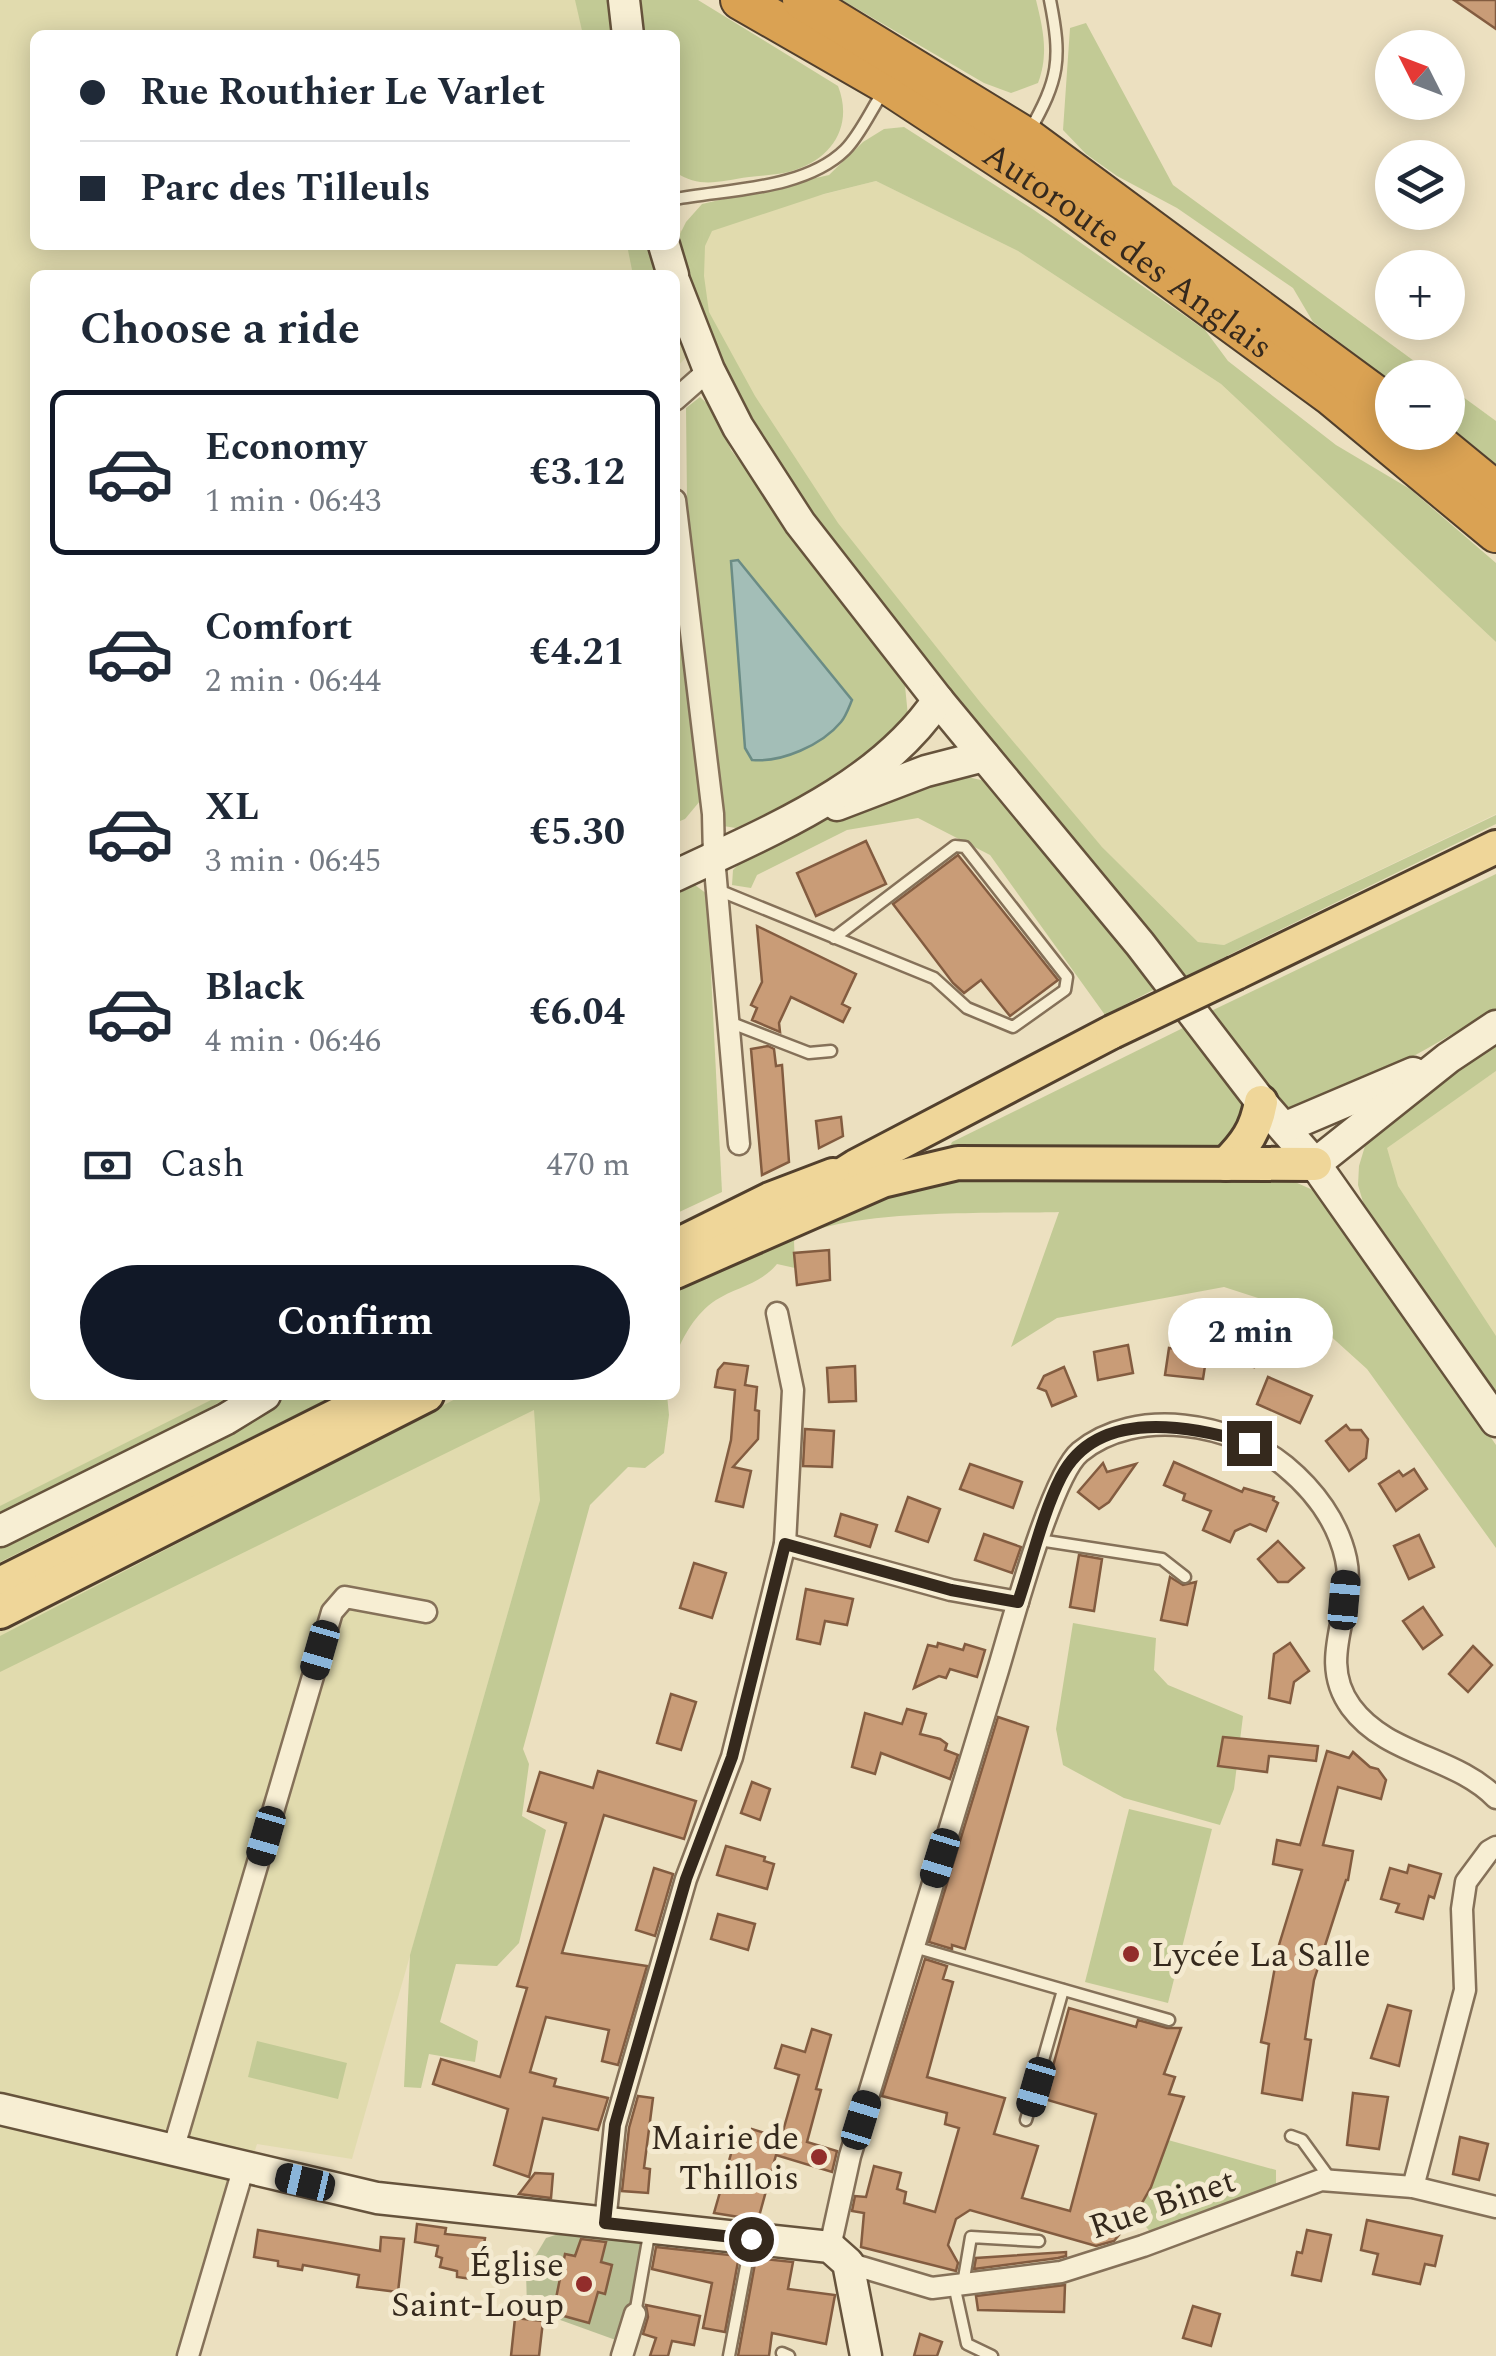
<!DOCTYPE html>
<html lang="en">
<head>
<meta charset="utf-8">
<style>
	body { margin:0; font-family:Spectral,serif; background:#f2f2f3; color:#1f2937; height:100vh; display:flex; flex-direction:column; font-size:38px; white-space:nowrap }
	* { box-sizing:border-box; margin:0 }
	p { font-size:32px; color:#747a83 }
	.icon { flex:none; width:55px; height:55px; fill:none; stroke:currentColor; stroke-width:2; stroke-linecap:round; stroke-linejoin:round }
	.map { position:relative; flex:1; overflow:hidden }
	.sheet { position:absolute; left:30px; top:270px; width:650px; height:1130px; display:flex; flex-direction:column; background:#fff; border-radius:15px; box-shadow:0 5px 25px #0003 }
	.sheet>* { flex:none }
	.hud { position:absolute; left:30px; top:30px; width:650px; height:220px; border-radius:15px; box-shadow:0 5px 25px #0003; display:grid; align-content:center; height:220px; padding:0 50px; background:#fff }
	.needle { width:65px; rotate:312deg }
	.buttons { position:absolute; left:1375px; top:30px; display:grid; gap:20px }
	.buttons a { display:grid; place-items:center; width:90px; height:90px; border-radius:50%; background:#fff; box-shadow:0 5px 25px #0003; font-size:50px }
	.end { position:absolute; width:45px; height:45px; margin:-22px; border:12px solid #35291d; background:#fff; box-shadow:0 0 0 5px #fff }
	.from { border-radius:50% }
	.bubble { position:absolute; height:70px; border-radius:35px; background:#fff; box-shadow:0 5px 25px #0003; font-size:32px; font-weight:700; line-height:70px; text-align:center }
	.car { position:absolute; width:30px; height:60px; margin:-30px -15px; border-radius:12px; box-shadow:0 0 8px 2px #0007; background:linear-gradient(#222 24%,#8ab4d8 0 40%,#222 0 76%,#8ab4d8 0 86%,#222 0) }
	.hud b { display:flex; align-items:center; gap:35px; height:95px; font-size:38px }
	.hud b+b { border-top:2px solid #e0e1e3 }
	.hud i { width:25px; height:25px; background:#1f2937 }
	ul { padding:0; list-style:none }
	li { display:flex; align-items:center; gap:30px; height:165px; margin:0 20px 15px; padding:0 30px; border:5px solid transparent; border-radius:15px }
	li div { flex:1 }
	li b { display:block; font-size:38px }
	li em { font-style:normal; font-weight:700 }
	li.selected { border-color:#111827 }
	li>.icon { width:90px; height:90px; stroke-width:1.5 }
	h2 { padding:0 50px; font-size:45px; line-height:120px }
	.pay { display:flex; align-items:center; gap:25px; height:110px; padding:0 50px; font-size:38px }
	.pay p { margin-inline-start:auto }
	.button { display:flex; gap:20px; margin-top:auto; padding:20px 50px }
	.button a { flex:1; height:115px; border-radius:60px; background:#111827; color:#fff; font-size:40px; font-weight:700; line-height:115px; text-align:center }
	.map>svg:first-child { display:block }
	.farmland { fill:#e1dbae }
	.green { fill:#c2ca95 }
	.cemetery { fill:#b8be94 }
	.water { fill:#a3beb7; stroke:#6b8c85; stroke-width:2.5 }
	.building { fill:#c99c77; stroke:#835c40; stroke-width:2.5 }
	.lines { fill:none; stroke-linecap:round; stroke-linejoin:round }
	.lane-casing { stroke:#857159; stroke-width:15 }
	.street-casing { stroke:#857159; stroke-width:25 }
	.secondary-casing { stroke:#66533c; stroke-width:35 }
	.primary-casing { stroke:#52402d; stroke-width:38 }
	.highway-casing { stroke:#52402d; stroke-width:42 }
	.lane { stroke:#f7eed3; stroke-width:10 }
	.street { stroke:#f7eed3; stroke-width:20 }
	.secondary { stroke:#f7eed3; stroke-width:30 }
	.primary { stroke:#efd699; stroke-width:32 }
	.highway { stroke:#daa253; stroke-width:38 }
	.primary-bridge-casing { stroke:#52402d; stroke-width:38; stroke-linecap:butt }
	.primary-bridge { stroke:#efd699; stroke-width:32 }
	.route { stroke:#35291d; stroke-width:12 }
	.poi-dot { fill:#922d2b; stroke:#f4ead0; stroke-width:4 }
	.labels { text-anchor:middle; stroke-width:10; stroke-linejoin:round; paint-order:stroke }
	.street-label { font-size:35px; fill:#35291d; stroke:#f4ead0 }
	.poi-label { font-size:35px; fill:#35291d; stroke:#f4ead0; text-anchor:end }
</style>
</head>
<body>
<div class="map">
<svg width="1496" height="2356" viewBox="0 0 1496 2356">
	<rect width="100%" height="100%" fill="#ece0c0"/>
	<g class="farmland">
		<polygon points="0,0 576,0 585,35 35,35 35,245 675,245 675,232 876,181 1018,251 1221,384 1496,642 1496,814 1224,945 1198,942 1102,847 972,706 758,415 709,333 675,369 675,275 35,275 35,1395 570,1395 352,2159 257,2144 192,2356 0,2356"/>
		<polygon points="1496,1071 1496,1368 1359,1166"/>
	</g>
	<g class="green">
		<polygon points="575,0 612,0 617,35 583,35"/>
		<path d="M636 0H698L838 86C853 124 834 157 795 170 782 175 764 175 749 177 719 181 701 189 675 172V35H641Z"/>
		<path d="M842 0H1036C1043 29 1049 54 1038 83L1011 93 984 83Z"/>
		<polygon points="1086,23 1173,185 1436,377 1392,378 1392,382 1313,322 1293,288 1177,208 1117,176 1086,154 1063,130 1070,28"/>
		<polygon points="904,127 1034,210 1205,330 1228,361 1336,445 1410,489 1496,563 1496,642 1221,384 1018,251 876,181 824,194 712,231 705,246 704,276 709,312 755,396 838,523 980,702 1102,847 1198,942 1224,945 1496,815 1496,824 1184,977 828,539 726,375 694,306 677,240 686,222 702,204 829,175 863,142 884,129"/>
		<polygon points="627,245 655,245 664,275 633,275"/>
		<polygon points="1448,386 1496,421 1496,464 1448,425"/>
		<polygon points="700,397 714,410 731,450 904,676 908,716 865,766 736,828 723,826 687,498 686,408"/>
		<polygon points="675,579 700,801 685,819 675,823"/>
		<path d="M963 776 990 782 1000 793 1155 989 1105 1015 990 855 918 818 847 830 757 875 751 888 732 885 733 870C769 833 910 784 963 776Z"/>
		<path d="M1496 874V1009C1429 1047 1364 1089 1289 1109L1275 1099 1209 1012Z"/>
		<polygon points="695,885 707,894 722,1192 675,1214 675,895"/>
		<polygon points="1189,1025 1243,1100 1248,1122 1224,1150 974,1154 949,1148 952,1142"/>
		<polygon points="1496,1042 1496,1071 1387,1148 1398,1186 1496,1336 1496,1404 1366,1212 1358,1185 1359,1166 1368,1136"/>
		<path d="M980 1174 1284 1177 1315 1191 1371 1264 1496 1445V1548L1367 1369 1305 1313 1224 1287 1057 1318 1011 1347 1059 1212C999 1214 836 1208 794 1241L795 1268 777 1264C761 1284 736 1287 716 1300 696 1313 683 1336 675 1357V1288L888 1193Z"/>
		<polygon points="221,1395 232,1395 101,1469 0,1519 0,1506"/>
		<polygon points="275,1395 336,1395 0,1562 0,1539"/>
		<polygon points="463,1395 667,1395 669,1415 664,1453 645,1468 628,1467 590,1505 523,1749 529,1764 522,1816 546,1830 519,1943 497,1966 456,1964 440,2022 478,2041 475,2062 429,2054 421,2088 404,2087 410,1955 540,1500 534,1410 0,1672 0,1636"/>
		<polygon points="1073,1623 1156,1638 1154,1670 1168,1685 1243,1716 1234,1789 1220,1825 1124,1798 1063,1765 1056,1729"/>
		<polygon points="1129,1809 1212,1829 1168,2003 1085,1982"/>
		<polygon points="257,2041 347,2063 338,2099 248,2077"/>
		<polygon points="1168,2140 1276,2170 1276,2188 1151,2233 1135,2213"/>
	</g>
	<polygon class="cemetery" points="574,2229 644,2239 624,2343 527,2308 526,2272 546,2238"/>
	<path class="water" d="M738 560 852 700C849 707 846 716 841 722 822 745 781 763 752 760L745 748 731 561Z"/>
	<g class="building">
		<polygon points="1454,0 1496,0 1496,29"/>
		<polygon points="866,841 886,884 816,916 797,873"/>
		<polygon points="958,855 1058,980 1010,1016 981,980 964,993 953,983 893,904"/>
		<polygon points="757,926 856,974 842,1004 850,1008 843,1022 791,997 779,1023 780,1032 752,1020 757,1008 751,1005 762,982"/>
		<polygon points="768,1046 774,1049 776,1066 782,1065 789,1162 762,1175 751,1049"/>
		<polygon points="841,1117 843,1136 819,1148 816,1121"/>
		<polygon points="829,1250 830,1280 797,1285 794,1253"/>
		<polygon points="1223,1328 1259,1335 1254,1367 1217,1360"/>
		<polygon points="1128,1345 1133,1373 1098,1380 1094,1352"/>
		<polygon points="1169,1348 1207,1353 1203,1379 1165,1375"/>
		<polygon points="724,1363 748,1366 745,1385 757,1387 755,1410 759,1411 758,1439 733,1467 751,1471 743,1507 716,1501 731,1440 735,1390 715,1387 718,1370"/>
		<polygon points="855,1366 856,1401 829,1402 827,1368"/>
		<polygon points="1064,1367 1076,1396 1052,1406 1046,1391 1038,1388 1044,1376"/>
		<polygon points="1268,1377 1312,1396 1300,1423 1257,1404"/>
		<polygon points="1346,1425 1350,1430 1361,1430 1368,1439 1366,1458 1349,1471 1326,1441"/>
		<polygon points="805,1429 834,1431 832,1467 803,1466"/>
		<polygon points="1174,1462 1242,1492 1244,1488 1274,1497 1273,1500 1278,1503 1266,1531 1250,1524 1235,1531 1230,1542 1203,1530 1211,1511 1183,1500 1185,1494 1164,1485"/>
		<polygon points="1103,1463 1107,1472 1136,1464 1109,1502 1099,1509 1078,1492"/>
		<polygon points="970,1464 1022,1482 1013,1508 960,1489"/>
		<polygon points="1414,1469 1427,1489 1396,1511 1379,1484 1399,1471 1403,1476"/>
		<polygon points="908,1497 940,1509 928,1542 896,1531"/>
		<polygon points="841,1514 877,1525 870,1547 835,1536"/>
		<polygon points="984,1534 1021,1547 1012,1573 975,1560"/>
		<polygon points="1419,1535 1434,1567 1409,1579 1394,1546"/>
		<polygon points="1278,1541 1304,1568 1288,1582 1278,1582 1258,1559"/>
		<polygon points="1079,1555 1102,1559 1094,1611 1070,1607"/>
		<polygon points="694,1563 726,1573 712,1618 680,1608"/>
		<polygon points="1170,1577 1183,1585 1196,1582 1187,1625 1161,1620"/>
		<polygon points="806,1589 853,1599 847,1625 825,1621 820,1644 797,1639"/>
		<polygon points="1423,1607 1442,1635 1423,1649 1403,1621"/>
		<polygon points="938,1643 963,1650 965,1644 985,1650 977,1677 950,1669 946,1678 939,1676 914,1688 928,1645 937,1647"/>
		<polygon points="1290,1643 1309,1671 1294,1682 1290,1703 1269,1698 1274,1654"/>
		<polygon points="1473,1646 1492,1665 1468,1692 1449,1674"/>
		<polygon points="671,1694 696,1702 681,1750 657,1743"/>
		<polygon points="907,1709 926,1714 920,1734 940,1739 947,1744 945,1750 958,1755 950,1779 881,1753 875,1774 852,1767 865,1713 902,1724"/>
		<polygon points="998,1717 1028,1727 965,1949 952,1945 952,1949 929,1942"/>
		<polygon points="1223,1737 1318,1746 1316,1761 1269,1756 1267,1772 1218,1766"/>
		<polygon points="1327,1751 1349,1758 1353,1752 1370,1767 1378,1769 1386,1780 1381,1799 1338,1787 1323,1845 1353,1851 1348,1880 1346,1880 1314,1980 1305,2039 1311,2040 1302,2100 1262,2093 1269,2044 1261,2042 1266,2016 1279,1945 1302,1870 1273,1864 1277,1840 1300,1845"/>
		<polygon points="598,1771 696,1801 684,1839 604,1815 562,1953 647,1966 618,2065 602,2061 609,2030 546,2017 530,2072 556,2079 554,2086 608,2098 598,2130 543,2118 529,2177 494,2165 508,2109 433,2084 441,2059 500,2077 527,1988 517,1986 566,1823 528,1811 540,1772 593,1788"/>
		<polygon points="752,1782 770,1789 760,1820 741,1813"/>
		<polygon points="726,1846 765,1857 764,1861 774,1864 767,1889 717,1875"/>
		<polygon points="1409,1865 1441,1874 1434,1898 1429,1896 1423,1919 1396,1912 1399,1904 1381,1899 1390,1868 1407,1873"/>
		<polygon points="654,1868 673,1874 655,1936 636,1930"/>
		<polygon points="718,1914 755,1924 748,1950 711,1939"/>
		<polygon points="925,1959 947,1966 943,1979 953,1982 927,2077 1005,2098 994,2134 1038,2146 1022,2198 1070,2211 1096,2114 1044,2099 1069,2008 1136,2027 1138,2020 1167,2028 1181,2028 1164,2074 1175,2077 1169,2094 1184,2097 1151,2187 1134,2217 1114,2241 1096,2246 970,2210 956,2219 948,2245 958,2263 956,2271 861,2247 864,2213 852,2211 855,2196 866,2197 874,2166 901,2173 897,2189 906,2192 904,2203 935,2212 959,2128 945,2124 947,2113 882,2096"/>
		<polygon points="1388,2005 1411,2011 1399,2066 1371,2058"/>
		<polygon points="812,2029 831,2035 816,2089 821,2090 807,2142 837,2151 832,2172 776,2155 758,2220 714,2213 735,2140 748,2143 752,2129 781,2138 799,2075 775,2068 782,2045 805,2052"/>
		<polygon points="1353,2093 1388,2097 1379,2149 1347,2145"/>
		<polygon points="638,2096 653,2098 644,2168 650,2169 648,2193 622,2191 629,2128"/>
		<polygon points="1460,2137 1488,2144 1479,2180 1453,2174"/>
		<polygon points="535,2173 553,2174 551,2198 519,2194"/>
		<polygon points="1367,2220 1442,2236 1435,2266 1425,2264 1420,2284 1373,2274 1378,2254 1361,2250"/>
		<polygon points="417,2224 446,2228 445,2234 485,2238 482,2259 474,2264 472,2279 457,2277 457,2271 440,2267 442,2258 436,2256 438,2246 415,2242"/>
		<polygon points="258,2230 380,2251 381,2237 404,2239 398,2292 357,2287 359,2275 303,2265 302,2270 278,2266 278,2261 254,2257"/>
		<polygon points="1307,2230 1331,2235 1321,2281 1292,2275 1297,2252 1302,2253"/>
		<polygon points="581,2239 606,2242 601,2262 612,2265 605,2294 598,2292 589,2323 553,2313 565,2254 575,2256"/>
		<polygon points="656,2247 739,2256 725,2332 703,2328 712,2283 652,2269"/>
		<polygon points="1066,2252 1066,2256 1058,2258 974,2269 976,2258"/>
		<polygon points="756,2258 793,2262 788,2289 835,2295 826,2344 772,2333 769,2356 738,2356"/>
		<polygon points="1065,2285 1064,2312 978,2310 976,2296"/>
		<polygon points="646,2305 700,2316 694,2345 672,2341 668,2356 650,2356 656,2338 643,2334 648,2317"/>
		<polygon points="1193,2306 1220,2314 1211,2346 1183,2338"/>
		<polygon points="515,2318 543,2321 539,2356 511,2356"/>
		<polygon points="920,2334 942,2342 937,2356 914,2356"/>
	</g>
	<g class="lines">
		<defs>
			<g id="lane">
				<path d="M1029 132C1059 79 1062 60 1050 0"/>
				<path d="M675 199C728 189 804 190 845 150 860 135 871 110 883 92"/>
				<polyline points="718,890 934,978 967,1008 1013,1027 1065,990 1067,977 965,847 955,846 834,938"/>
				<polyline points="729,1022 809,1053 831,1051"/>
				<polyline points="1039,1540 1162,1559 1185,1577"/>
				<polyline points="914,1947 1169,2020"/>
				<polyline points="1026,2120 1063,1990"/>
				<polyline points="1291,2136 1302,2140 1331,2180"/>
				<polyline points="963,2284 971,2237 1039,2241"/>
				<polyline points="954,2285 967,2344 992,2356"/>
				<polyline points="635,2314 650,2229"/>
				<polyline points="782,2353 789,2356"/>
				<polyline points="729,2356 751,2240"/>
			</g>
			<g id="street">
				<polyline points="675,400 709,370"/>
				<polyline points="675,500 713,814 714,857 739,1144"/>
				<polyline points="785,1544 951,1590 1018,1602"/>
				<polyline points="173,2150 332,1612 345,1597 426,1612"/>
				<polyline points="1413,2187 1465,1990 1462,1909 1466,1882 1489,1851 1496,1847"/>
				<polyline points="605,2223 615,2125 686,1879 732,1757 785,1544 793,1390 777,1313"/>
				<path d="M830 2247 850 2156C899 1994 948 1832 998 1670 1011 1627 1051 1476 1080 1452 1136 1406 1233 1423 1285 1466 1314 1490 1338 1522 1346 1559 1357 1609 1315 1658 1351 1707 1387 1756 1455 1756 1496 1798"/>
				<polyline points="848,2263 932,2288 1061,2272 1143,2246 1321,2180 1413,2187 1496,2207"/>
				<polyline points="188,2356 240,2180 240,2167"/>
				<polyline points="622,2356 635,2314"/>
			</g>
			<g id="secondary">
				<polyline points="624,0 628,35"/>
				<polyline points="664,245 673,275"/>
				<polyline points="675,283 709,370 738,427 800,523 938,700 1140,944 1261,1102 1315,1164 1496,1421"/>
				<polyline points="837,805 926,771 984,756"/>
				<path d="M675 876C767 832 879 788 938 700"/>
				<polyline points="1286,1127 1413,1073"/>
				<polyline points="1315,1164 1448,1058 1496,1026"/>
				<polyline points="0,1531 226,1419 265,1395"/>
				<polyline points="0,2109 377,2198 830,2247 848,2263 866,2356"/>
			</g>
			<g id="primary">
				<polyline points="1236,973 1496,847"/>
				<path d="M1226 1164C1246 1144 1256 1130 1261 1102"/>
				<polyline points="815,1192 856,1166 1112,1032"/>
				<polyline points="675,1246 770,1199 833,1175"/>
				<polyline points="675,1272 882,1181 958,1163 1315,1164"/>
				<polyline points="0,1584 377,1395"/>
				<polyline points="0,1612 427,1395"/>
			</g>
			<g id="highway">
				<path id="s1" d="M740 0 888 85 1066 202 1331 396 1496 533"/>
				<polyline points="802,0 1026,137 1392,407"/>
				<polyline points="1424,432 1496,491"/>
			</g>
		</defs>
		<use href="#lane" class="lane-casing"/>
		<use href="#street" class="street-casing"/>
		<use href="#secondary" class="secondary-casing"/>
		<use href="#primary" class="primary-casing"/>
		<use href="#highway" class="highway-casing"/>
		<use href="#lane" class="lane"/>
		<use href="#street" class="street"/>
		<use href="#secondary" class="secondary"/>
		<use href="#primary" class="primary"/>
		<use href="#highway" class="highway"/>
		<defs>
			<polyline id="primary-bridge" points="1112,1032 1236,973"/>
		</defs>
		<use href="#primary-bridge" class="primary-bridge-casing"/>
		<use href="#primary-bridge" class="primary-bridge"/>
	</g>
	<g class="lines">
		<path class="route" d="M751 2239 605 2223 615 2125 686 1879 732 1757 785 1544 951 1590 1018 1602C1031 1564 1043 1512 1061 1477 1096 1408 1189 1425 1249 1443"/>
	</g>
	<g class="poi-dot">
		<circle cx="1131" cy="1954" r="10"/>
		<circle cx="819" cy="2157" r="10"/>
		<circle cx="584" cy="2284" r="10"/>
	</g>
	<g class="labels">
		<g class="street-label">
			<text dy="12" stroke="none"><textPath href="#s1" startOffset="462">Autoroute des Anglais</textPath></text>
			<text transform="translate(1162 2203) rotate(-19)" y="12">Rue Binet</text>
		</g>
		<g class="poi-label">
			<text x="1151" y="1966" text-anchor="start">Lycée La Salle</text>
			<text x="799" y="2149">Mairie de<tspan x="799" dy="40">Thillois</tspan></text>
			<text x="564" y="2276">Église<tspan x="564" dy="40">Saint-Loup</tspan></text>
		</g>
	</g>
</svg>
<div class="buttons">
<a><svg class="needle" viewBox="-14 -14 28 28"><path d="M0-13l5 13h-10z" fill="#e53935"/><path d="M0 13l5-13h-10z" fill="#747a83"/></svg></a>
<a><svg class="icon" aria-label="layers" viewBox="0 0 24 24"><path d="M12 4l9 5-9 5-9-5zM3 14l9 5 9-5"/></svg></a>
<a>+</a>
<a>−</a>
</div>
<i class="end from" style="left:751px;top:2239px"></i>
<i class="end" style="left:1249px;top:1443px"></i>
<div class="bubble" style="left:1168px;top:1298px;width:165px">2 min</div>
<i class="car" style="left:1344px;top:1600px;rotate:5deg"></i>
<i class="car" style="left:320px;top:1650px;rotate:196deg"></i>
<i class="car" style="left:266px;top:1836px;rotate:196deg"></i>
<i class="car" style="left:940px;top:1858px;rotate:197deg"></i>
<i class="car" style="left:1036px;top:2087px;rotate:196deg"></i>
<i class="car" style="left:861px;top:2120px;rotate:17deg"></i>
<i class="car" style="left:305px;top:2182px;rotate:283deg"></i>
<div class="hud">
<b><i class="from"></i>Rue Routhier Le Varlet</b>
<b><i></i>Parc des Tilleuls</b>
</div>
<section class="sheet">
<h2>Choose a ride</h2>
<ul>
<li class="selected"><svg class="icon" aria-label="car" viewBox="0 0 24 24"><path d="M5 17H2v-5l4-1 3-4h7l3 4 3 1v5h-3M9 17h6M6 11h13"/><circle cx="7" cy="17" r="2"/><circle cx="17" cy="17" r="2"/></svg><div><b>Economy</b><p>1 min · 06:43</p></div><em>€3.12</em></li>
<li><svg class="icon" aria-label="car" viewBox="0 0 24 24"><path d="M5 17H2v-5l4-1 3-4h7l3 4 3 1v5h-3M9 17h6M6 11h13"/><circle cx="7" cy="17" r="2"/><circle cx="17" cy="17" r="2"/></svg><div><b>Comfort</b><p>2 min · 06:44</p></div><em>€4.21</em></li>
<li><svg class="icon" aria-label="car" viewBox="0 0 24 24"><path d="M5 17H2v-5l4-1 3-4h7l3 4 3 1v5h-3M9 17h6M6 11h13"/><circle cx="7" cy="17" r="2"/><circle cx="17" cy="17" r="2"/></svg><div><b>XL</b><p>3 min · 06:45</p></div><em>€5.30</em></li>
<li><svg class="icon" aria-label="car" viewBox="0 0 24 24"><path d="M5 17H2v-5l4-1 3-4h7l3 4 3 1v5h-3M9 17h6M6 11h13"/><circle cx="7" cy="17" r="2"/><circle cx="17" cy="17" r="2"/></svg><div><b>Black</b><p>4 min · 06:46</p></div><em>€6.04</em></li>
</ul>
<div class="pay"><svg class="icon" aria-label="cash" viewBox="0 0 24 24"><path d="M3 7h18v10H3z"/><circle cx="12" cy="12" r="2"/></svg>Cash<p>470 m</p></div>
<div class="button"><a>Confirm</a></div>
</section>
</div>
</body>
</html>
